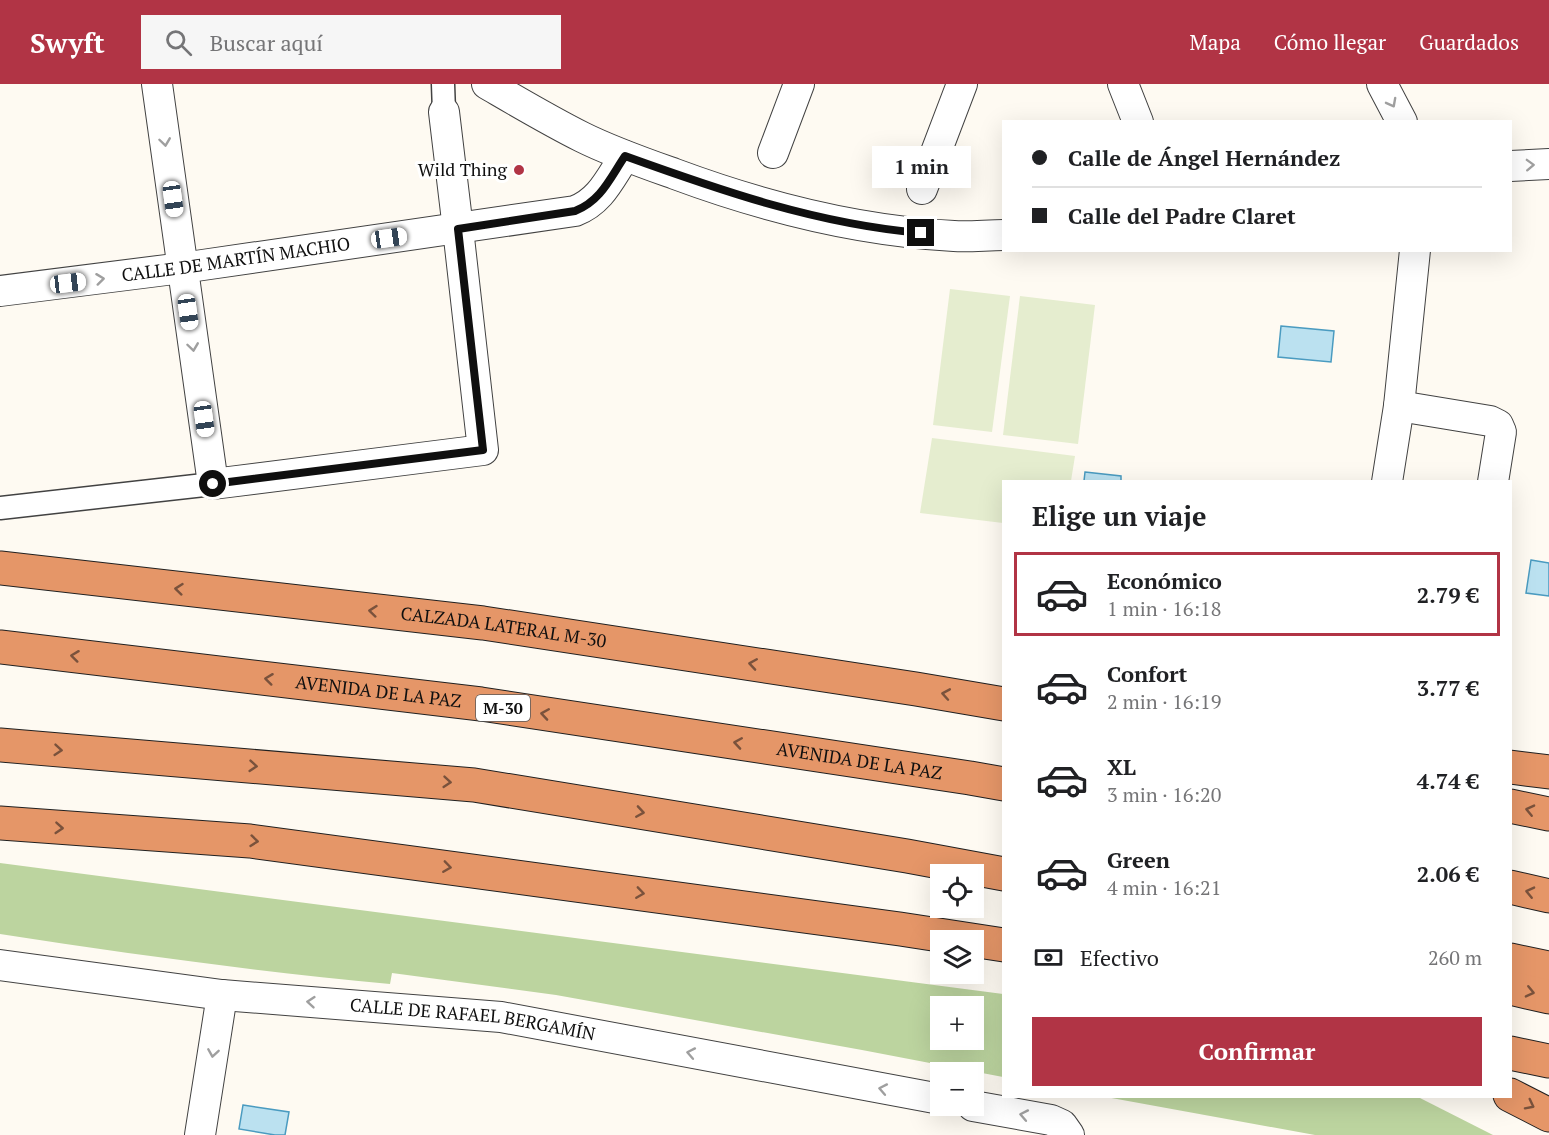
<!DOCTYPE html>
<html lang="es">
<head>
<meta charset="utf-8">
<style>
	body { margin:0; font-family:"PT Serif",serif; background:#f6f6f6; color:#202124; height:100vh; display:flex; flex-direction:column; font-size:22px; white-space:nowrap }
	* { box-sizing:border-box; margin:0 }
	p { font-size:20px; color:#757577 }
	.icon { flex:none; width:33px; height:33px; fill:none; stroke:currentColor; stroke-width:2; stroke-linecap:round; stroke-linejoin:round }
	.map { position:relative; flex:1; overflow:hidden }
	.panel { position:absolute; left:1002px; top:396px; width:510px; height:618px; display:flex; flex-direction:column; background:#fff; border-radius:0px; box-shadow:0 6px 24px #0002 }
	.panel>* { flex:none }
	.top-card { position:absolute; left:1002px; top:36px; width:510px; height:132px; border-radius:0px; box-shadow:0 6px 24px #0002; display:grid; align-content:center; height:132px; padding:0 30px; background:#fff }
	.tools { position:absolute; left:930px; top:780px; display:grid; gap:12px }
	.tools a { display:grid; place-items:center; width:54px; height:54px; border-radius:0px; background:#fff; box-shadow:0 6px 24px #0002; font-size:30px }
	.end { position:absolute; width:27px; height:27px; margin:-14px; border:8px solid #0f0f0f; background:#fff; box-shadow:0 0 0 3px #fff }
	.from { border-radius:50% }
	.bubble { position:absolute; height:42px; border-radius:0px; background:#fff; box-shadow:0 6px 24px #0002; font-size:20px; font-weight:700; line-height:42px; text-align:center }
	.car { position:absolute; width:18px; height:36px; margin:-18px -9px; border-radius:8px; box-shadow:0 0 4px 2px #0007; background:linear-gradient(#fff 24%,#345 0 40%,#fff 0 76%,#345 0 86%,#fff 0) }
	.top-card b { display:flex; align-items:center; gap:21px; height:57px; font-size:22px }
	.top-card b+b { border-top:2px solid #e0e0e0 }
	.top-card i { width:15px; height:15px; background:#202124 }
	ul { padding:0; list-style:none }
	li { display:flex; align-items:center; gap:18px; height:84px; margin:0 12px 9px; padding:0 18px; border:3px solid transparent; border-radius:0px }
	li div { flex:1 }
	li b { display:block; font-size:22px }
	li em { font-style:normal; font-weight:700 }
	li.current { border-color:#b13445 }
	li>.icon { width:54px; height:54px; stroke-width:1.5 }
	h2 { padding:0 30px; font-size:27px; line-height:72px }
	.pay { display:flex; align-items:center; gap:15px; height:66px; padding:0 30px; font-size:22px }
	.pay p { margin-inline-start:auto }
	.action { display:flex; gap:12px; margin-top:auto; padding:12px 30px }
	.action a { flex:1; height:69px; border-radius:0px; background:#b13445; color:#fff; font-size:24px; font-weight:700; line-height:69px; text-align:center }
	header { display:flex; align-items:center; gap:36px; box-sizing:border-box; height:84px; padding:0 30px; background:#b13445; color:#fff }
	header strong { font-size:28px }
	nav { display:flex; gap:33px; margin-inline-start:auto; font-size:21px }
	.search { width:420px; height:54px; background:#f6f6f6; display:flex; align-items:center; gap:15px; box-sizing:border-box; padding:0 21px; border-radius:0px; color:#757577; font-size:22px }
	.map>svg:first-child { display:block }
	.forest { fill:#bcd49f; fill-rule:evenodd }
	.pitch { fill:#e5edcf }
	.water { fill:#bbe1f0; stroke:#4a9bc0; stroke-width:1.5 }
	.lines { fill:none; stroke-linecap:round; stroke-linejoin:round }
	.pedestrian-casing { stroke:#424242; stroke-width:25 }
	.minor-casing { stroke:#424242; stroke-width:32 }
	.motorway-casing { stroke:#202020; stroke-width:35 }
	.pedestrian { stroke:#fff; stroke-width:22 }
	.minor { stroke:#fff; stroke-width:30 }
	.motorway { stroke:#e59668; stroke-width:33 }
	.oneway { stroke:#9f9f9f }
	.oneway2 { stroke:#7a523c }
	.route { stroke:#0f0f0f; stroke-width:8 }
	.poi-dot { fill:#b13445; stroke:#fff; stroke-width:2 }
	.labels { text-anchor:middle; stroke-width:6; stroke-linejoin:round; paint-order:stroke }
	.shield { fill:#fff; stroke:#575757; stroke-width:1.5 }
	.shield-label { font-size:16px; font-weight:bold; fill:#0f0f0f }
	.poi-label { font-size:18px; fill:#0f0f0f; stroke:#fff; text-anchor:end }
	.street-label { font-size:18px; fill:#0f0f0f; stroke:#fff }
</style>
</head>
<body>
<header>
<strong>Swyft</strong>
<div class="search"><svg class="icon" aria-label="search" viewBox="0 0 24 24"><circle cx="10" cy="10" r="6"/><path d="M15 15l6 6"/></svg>Buscar aquí</div>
<nav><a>Mapa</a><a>Cómo llegar</a><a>Guardados</a></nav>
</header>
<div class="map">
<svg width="1549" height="1051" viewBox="0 0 1549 1051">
	<rect width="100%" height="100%" fill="#fefaf2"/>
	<g class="forest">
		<path d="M0 779 1003 910V993L862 966 556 911 392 889 390 900C260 888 130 870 0 850ZM940 922H974V956H940Z"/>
		<polygon points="1106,1013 1418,1013 1493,1051 1315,1051"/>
	</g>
	<g class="pitch">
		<polygon points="950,205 1010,212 992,348 933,341"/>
		<polygon points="1020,212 1095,221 1078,360 1003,351"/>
		<polygon points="932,354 1075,372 1071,397 1004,398 1003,439 920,429"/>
	</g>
	<g class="water">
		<polygon points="1281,242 1334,247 1331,278 1278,273"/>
		<polygon points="1085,388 1121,392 1121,397 1084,397"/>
		<polygon points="1531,476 1549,479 1549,512 1526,509"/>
		<polygon points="243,1021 289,1028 285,1051 275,1051 239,1045"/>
	</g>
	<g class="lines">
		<defs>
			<g id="pedestrian">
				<polyline points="443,0 444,28"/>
				<polyline points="0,424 213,400"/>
			</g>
			<g id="minor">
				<polyline points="157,0 213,400 483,366 458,145 444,28"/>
				<path d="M487 0C518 18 550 37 582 53 612 68 644 79 675 90 764 123 858 147 954 152 970 153 987 151 1004 151"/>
				<polyline points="1123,0 1138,38"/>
				<polyline points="1382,0 1402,38"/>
				<polyline points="773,69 799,0"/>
				<polyline points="1510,82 1549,80"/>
				<polyline points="922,105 962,0"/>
				<path id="s1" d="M0 207 182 184 575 127C601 117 610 94 625 72"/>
				<polyline points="1399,322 1490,337 1498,341 1501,348 1493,398"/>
				<polyline points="1387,398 1399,322 1415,166"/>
				<path id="s2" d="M0 881 222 911 501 933 940 1015"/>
				<polyline points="973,1022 1051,1036 1062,1041 1069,1051"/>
				<polyline points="200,1051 222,911"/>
			</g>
			<g id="motorway">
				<path id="s3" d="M0 484 483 539 916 605 1004 620"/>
				<path id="s4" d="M0 563 481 620 970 694 1004 700"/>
				<polyline points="0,661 474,701 907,772 1004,790"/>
				<polyline points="1510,683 1549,688"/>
				<polyline points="1510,722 1549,730"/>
				<polyline points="0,739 250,757 900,845 1004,861"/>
				<polyline points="1510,803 1549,812"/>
				<polyline points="1510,876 1549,884"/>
				<polyline points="1510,904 1549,913"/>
				<polyline points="1510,969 1549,977"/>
				<polyline points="1510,1011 1549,1031"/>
			</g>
		</defs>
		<use href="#pedestrian" class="pedestrian-casing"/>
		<use href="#minor" class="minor-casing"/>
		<use href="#motorway" class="motorway-casing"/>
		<use href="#pedestrian" class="pedestrian"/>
		<use href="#minor" class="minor"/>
		<use href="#motorway" class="motorway"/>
	</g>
	<defs><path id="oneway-chevron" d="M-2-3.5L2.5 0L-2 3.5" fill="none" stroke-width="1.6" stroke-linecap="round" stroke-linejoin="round" transform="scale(1.5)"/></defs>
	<g class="oneway">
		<use href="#oneway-chevron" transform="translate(1392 19) rotate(62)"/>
		<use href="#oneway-chevron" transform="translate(165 58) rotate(82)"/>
		<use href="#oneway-chevron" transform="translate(1530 81) rotate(-2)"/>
		<use href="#oneway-chevron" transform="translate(100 195) rotate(-7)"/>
		<use href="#oneway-chevron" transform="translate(193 263) rotate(82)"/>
		<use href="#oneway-chevron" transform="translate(311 918) rotate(-175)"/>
		<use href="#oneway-chevron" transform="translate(213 969) rotate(99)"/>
		<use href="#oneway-chevron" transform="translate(691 969) rotate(-169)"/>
		<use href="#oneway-chevron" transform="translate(883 1005) rotate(-169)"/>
		<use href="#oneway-chevron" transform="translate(1024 1031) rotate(-169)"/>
	</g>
	<g class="oneway2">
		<use href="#oneway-chevron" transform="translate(179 505) rotate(-174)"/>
		<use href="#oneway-chevron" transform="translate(373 527) rotate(-174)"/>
		<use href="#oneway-chevron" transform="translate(75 572) rotate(-173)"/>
		<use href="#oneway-chevron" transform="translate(753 580) rotate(-171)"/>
		<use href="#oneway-chevron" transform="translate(269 595) rotate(-173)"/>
		<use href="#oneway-chevron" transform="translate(946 610) rotate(-170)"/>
		<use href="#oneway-chevron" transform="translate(545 630) rotate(-171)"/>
		<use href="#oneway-chevron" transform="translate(738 659) rotate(-171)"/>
		<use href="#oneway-chevron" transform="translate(58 666) rotate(5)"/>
		<use href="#oneway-chevron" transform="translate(253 682) rotate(5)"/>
		<use href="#oneway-chevron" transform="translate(447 698) rotate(5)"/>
		<use href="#oneway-chevron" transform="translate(1530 726) rotate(-167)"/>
		<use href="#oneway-chevron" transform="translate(640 728) rotate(9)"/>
		<use href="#oneway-chevron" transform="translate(59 744) rotate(4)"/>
		<use href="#oneway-chevron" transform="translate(254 757) rotate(6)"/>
		<use href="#oneway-chevron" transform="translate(447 783) rotate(8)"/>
		<use href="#oneway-chevron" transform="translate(1530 808) rotate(-167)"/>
		<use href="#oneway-chevron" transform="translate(640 809) rotate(8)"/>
		<use href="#oneway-chevron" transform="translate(1530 908) rotate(13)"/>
		<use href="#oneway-chevron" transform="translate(1530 1021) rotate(27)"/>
	</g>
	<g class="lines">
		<path class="route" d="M213 400 483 366 458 145 575 127C601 117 610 94 625 72 722 107 817 140 921 149"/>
	</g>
	<circle class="poi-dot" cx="519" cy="86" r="6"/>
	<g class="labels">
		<rect class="shield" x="476" y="611" width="54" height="26" rx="4.5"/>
		<g class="shield-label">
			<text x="503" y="630">M-30</text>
		</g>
		<g class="poi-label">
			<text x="507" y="92">Wild Thing</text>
		</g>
		<g class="street-label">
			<text dy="6" stroke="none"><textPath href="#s1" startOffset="238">CALLE DE MARTÍN MACHIO</textPath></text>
			<text dy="6" stroke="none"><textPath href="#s3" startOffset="507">CALZADA LATERAL M-30</textPath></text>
			<text dy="6" stroke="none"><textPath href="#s4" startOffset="381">AVENIDA DE LA PAZ</textPath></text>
			<text dy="6" stroke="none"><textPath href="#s4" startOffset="867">AVENIDA DE LA PAZ</textPath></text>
			<text dy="6" stroke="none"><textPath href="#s2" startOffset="476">CALLE DE RAFAEL BERGAMÍN</textPath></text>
		</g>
	</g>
</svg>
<div class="tools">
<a><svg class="icon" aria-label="locate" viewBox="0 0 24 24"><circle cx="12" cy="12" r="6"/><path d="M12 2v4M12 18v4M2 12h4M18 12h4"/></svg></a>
<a><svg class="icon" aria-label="layers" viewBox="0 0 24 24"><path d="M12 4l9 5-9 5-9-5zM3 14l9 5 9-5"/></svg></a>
<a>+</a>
<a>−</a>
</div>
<i class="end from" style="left:213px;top:400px"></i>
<i class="end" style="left:921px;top:149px"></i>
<div class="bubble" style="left:872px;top:62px;width:99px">1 min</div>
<i class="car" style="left:173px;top:115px;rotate:172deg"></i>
<i class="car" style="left:389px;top:154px;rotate:82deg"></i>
<i class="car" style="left:68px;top:199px;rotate:83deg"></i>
<i class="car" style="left:188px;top:228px;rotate:172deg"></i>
<i class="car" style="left:204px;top:335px;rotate:172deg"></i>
<div class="top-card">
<b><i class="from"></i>Calle de Ángel Hernández</b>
<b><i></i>Calle del Padre Claret</b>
</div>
<section class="panel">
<h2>Elige un viaje</h2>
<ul>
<li class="current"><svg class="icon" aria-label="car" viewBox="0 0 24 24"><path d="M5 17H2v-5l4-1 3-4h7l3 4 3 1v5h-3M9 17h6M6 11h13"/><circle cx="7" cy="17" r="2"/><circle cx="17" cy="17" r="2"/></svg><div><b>Económico</b><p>1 min · 16:18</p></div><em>2.79 €</em></li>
<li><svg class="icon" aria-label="car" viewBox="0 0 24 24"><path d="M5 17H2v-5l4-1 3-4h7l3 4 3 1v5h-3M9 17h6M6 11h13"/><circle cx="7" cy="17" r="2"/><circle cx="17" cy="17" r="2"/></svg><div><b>Confort</b><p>2 min · 16:19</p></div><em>3.77 €</em></li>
<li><svg class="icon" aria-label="car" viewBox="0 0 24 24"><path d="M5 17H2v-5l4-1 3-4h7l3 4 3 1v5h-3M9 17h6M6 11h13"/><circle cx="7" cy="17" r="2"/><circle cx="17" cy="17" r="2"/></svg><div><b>XL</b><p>3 min · 16:20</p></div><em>4.74 €</em></li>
<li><svg class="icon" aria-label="car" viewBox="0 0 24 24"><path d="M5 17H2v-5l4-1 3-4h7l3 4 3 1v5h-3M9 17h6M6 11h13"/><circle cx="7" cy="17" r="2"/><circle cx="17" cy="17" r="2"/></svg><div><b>Green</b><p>4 min · 16:21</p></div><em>2.06 €</em></li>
</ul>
<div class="pay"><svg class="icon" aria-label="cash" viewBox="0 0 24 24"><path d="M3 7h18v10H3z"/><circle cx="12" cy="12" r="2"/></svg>Efectivo<p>260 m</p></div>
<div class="action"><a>Confirmar</a></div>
</section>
</div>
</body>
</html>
